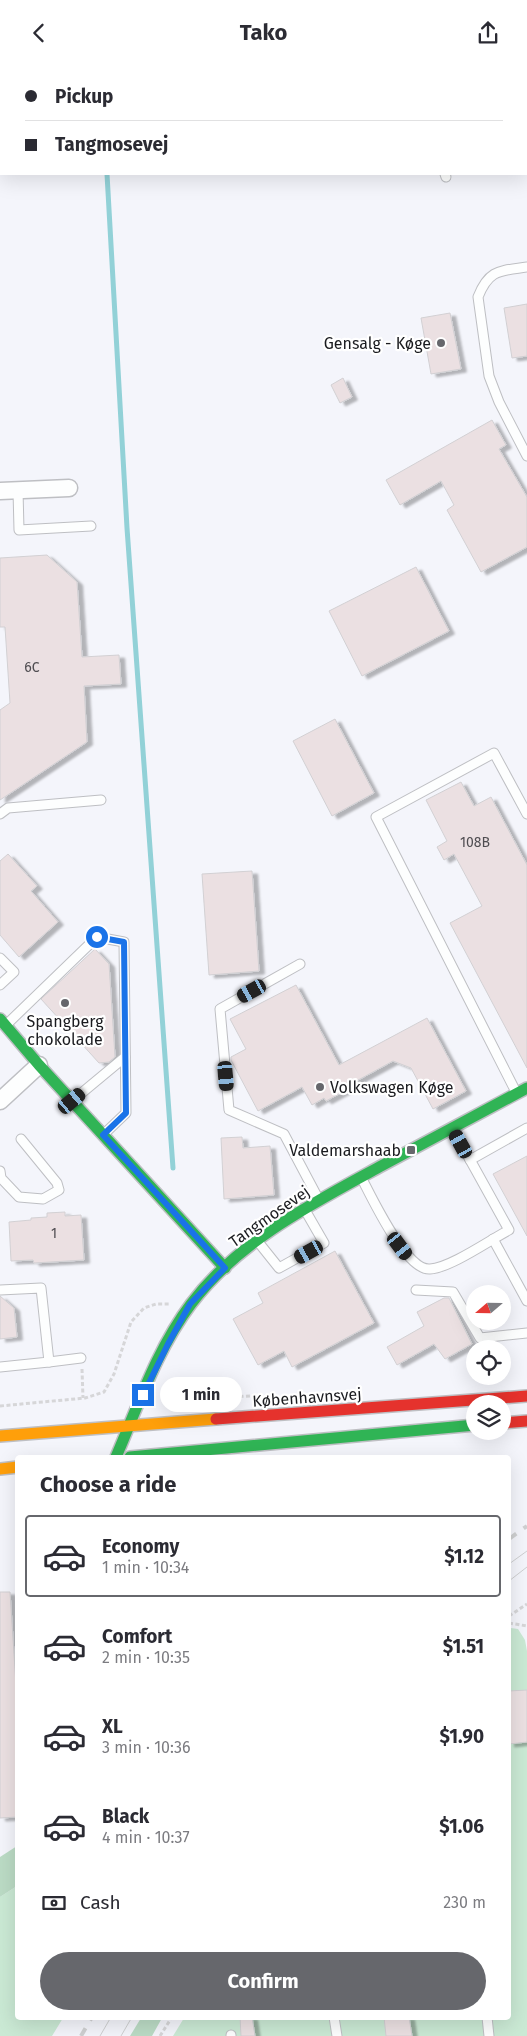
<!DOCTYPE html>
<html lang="en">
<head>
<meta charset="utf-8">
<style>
	body { margin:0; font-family:"Fira Sans",sans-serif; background:#f7f7f7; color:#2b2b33; height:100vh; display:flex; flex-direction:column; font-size:19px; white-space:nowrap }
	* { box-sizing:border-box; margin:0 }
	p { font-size:16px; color:#7c7c81 }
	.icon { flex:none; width:28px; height:28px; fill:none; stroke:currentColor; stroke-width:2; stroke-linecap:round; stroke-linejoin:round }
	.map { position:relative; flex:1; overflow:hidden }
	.drawer { position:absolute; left:15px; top:1390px; width:496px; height:565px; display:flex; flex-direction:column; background:#fff; border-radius:5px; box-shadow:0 5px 20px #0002 }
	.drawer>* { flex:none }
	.hud { position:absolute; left:0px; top:0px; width:528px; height:110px; box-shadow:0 5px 20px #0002; display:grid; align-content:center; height:110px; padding:0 25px; background:#fff }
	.needle { width:32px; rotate:250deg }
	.tools { position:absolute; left:466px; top:1220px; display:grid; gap:10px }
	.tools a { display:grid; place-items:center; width:45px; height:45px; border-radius:50%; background:#fff; box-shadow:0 5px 20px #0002; font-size:25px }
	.end { position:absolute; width:22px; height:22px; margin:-11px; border:6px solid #1a73e8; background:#fff; box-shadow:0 0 0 2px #fff }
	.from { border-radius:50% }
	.bubble { position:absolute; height:35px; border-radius:18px; background:#fff; box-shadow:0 5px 20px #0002; font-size:16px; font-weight:700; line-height:35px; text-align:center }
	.car { position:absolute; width:15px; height:30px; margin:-15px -8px; border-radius:6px; box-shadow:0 0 4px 1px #0007; background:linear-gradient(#222 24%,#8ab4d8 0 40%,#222 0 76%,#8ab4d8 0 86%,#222 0) }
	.hud b { display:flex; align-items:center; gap:18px; height:48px; font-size:19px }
	.hud b+b { border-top:1px solid #e1e1e2 }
	.hud i { width:12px; height:12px; background:#2b2b33 }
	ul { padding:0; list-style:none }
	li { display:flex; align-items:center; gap:15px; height:82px; margin:0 10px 8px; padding:0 15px; border:2px solid transparent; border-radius:5px }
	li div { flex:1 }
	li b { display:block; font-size:19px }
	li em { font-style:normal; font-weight:700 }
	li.current { border-color:#66676c }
	li>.icon { width:45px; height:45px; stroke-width:1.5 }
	h2 { padding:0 25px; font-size:22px; line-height:60px }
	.pay { display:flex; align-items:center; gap:12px; height:55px; padding:0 25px; font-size:19px }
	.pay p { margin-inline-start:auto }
	.button { display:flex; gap:10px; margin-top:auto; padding:10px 25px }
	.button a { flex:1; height:58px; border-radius:30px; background:#66676c; color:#fff; font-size:20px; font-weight:700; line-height:58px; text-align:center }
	header { display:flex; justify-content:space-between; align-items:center; height:65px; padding:0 25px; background:#fff; font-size:22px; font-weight:700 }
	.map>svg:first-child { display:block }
	.green { fill:#cae9d4 }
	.forest { fill:#bbdbc5 }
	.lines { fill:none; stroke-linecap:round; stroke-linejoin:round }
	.stream { stroke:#92d1d7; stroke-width:5 }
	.building { fill:#ebe0e2; stroke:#d2d0d3; filter:url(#shadow) }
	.lane-casing { stroke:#bebfc3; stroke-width:11 }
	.street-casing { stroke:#bebfc3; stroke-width:19 }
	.fast-casing { stroke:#bebfc3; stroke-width:14 }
	.slow-casing { stroke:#bebfc3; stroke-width:14 }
	.jam-casing { stroke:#bebfc3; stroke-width:14 }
	.path { stroke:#d6d6d8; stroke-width:3; stroke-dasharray:4 2.5; stroke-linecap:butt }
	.lane { stroke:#fdfefe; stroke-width:9 }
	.street { stroke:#fdfefe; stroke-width:16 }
	.fast { stroke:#30b455; stroke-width:11 }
	.slow { stroke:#ff9f0a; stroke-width:11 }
	.jam { stroke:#e5322d; stroke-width:11 }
	.tram { stroke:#cfd0d1; stroke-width:1 }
	.rail { stroke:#cfd0d1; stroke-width:4; stroke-dasharray:9 9; stroke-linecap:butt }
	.route { stroke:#1a73e8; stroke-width:6 }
	.poi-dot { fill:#66676c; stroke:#fff; stroke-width:2 }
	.labels { text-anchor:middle; stroke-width:4.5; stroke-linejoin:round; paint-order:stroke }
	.number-label { font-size:14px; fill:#4f4d51 }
	.poi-label { font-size:16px; fill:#1a1b1f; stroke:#fff; text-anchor:end }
	.street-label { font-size:16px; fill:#1a1b1f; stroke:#fff }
</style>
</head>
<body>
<header><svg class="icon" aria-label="back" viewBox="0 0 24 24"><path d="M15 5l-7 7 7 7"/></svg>Tako<svg class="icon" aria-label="share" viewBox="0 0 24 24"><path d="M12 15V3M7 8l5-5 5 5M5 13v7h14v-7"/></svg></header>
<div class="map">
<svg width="527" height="1971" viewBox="0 0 527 1971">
	<defs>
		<filter id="shadow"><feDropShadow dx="5.5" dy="3" stdDeviation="1" flood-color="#0004"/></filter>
	</defs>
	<rect width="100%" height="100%" fill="#f4f5fb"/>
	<g class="green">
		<polygon points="511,1563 518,1564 525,1575 527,1586 527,1971 173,1971 184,1953 509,1952 509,1564"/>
		<polygon points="17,1821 18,1952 63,1953 52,1971 0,1971 0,1832"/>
	</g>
	<g class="forest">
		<polygon points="17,1781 17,1821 0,1832 0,1792"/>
		<polygon points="141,1953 141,1952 162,1953 152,1971 130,1971"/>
	</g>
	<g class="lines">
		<g class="stream">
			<polyline points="101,0 101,1"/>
			<polyline points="107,109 127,463 173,1103"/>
		</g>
	</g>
	<g class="building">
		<polygon points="527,239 527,291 512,293 504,243"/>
		<polygon points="450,248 461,304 431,309 421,253"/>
		<polygon points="343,313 352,332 340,338 331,320"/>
		<polygon points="492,355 506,380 499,384 527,432 527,482 481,507 447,445 454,440 441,416 400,440 386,415"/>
		<polygon points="47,490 77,517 82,592 119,590 121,619 84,621 87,677 0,735 0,645 10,638 5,562 0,562 0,493"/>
		<polygon points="416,502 449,566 362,611 329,546"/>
		<polygon points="335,654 374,728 332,751 293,676"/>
		<polygon points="461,717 474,741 491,732 527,800 527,1003 450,858 482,841 454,789 444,795 437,782 447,776 426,735"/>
		<polygon points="8,789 37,821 31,826 58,857 19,892 0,870 0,796"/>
		<polygon points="252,806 259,906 209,910 202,809"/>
		<polygon points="95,884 109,899 115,992 109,997 99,998 41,934"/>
		<polygon points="296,920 339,1000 427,953 466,1026 433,1044 411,1003 393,996 349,1020 350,1023 326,1036 324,1033 312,1040 302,1022 258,1046 231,995 231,992 246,984 230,954"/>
		<polygon points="242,1072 243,1083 270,1081 274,1130 224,1134 221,1073"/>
		<polygon points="527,1091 527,1171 493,1109"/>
		<polygon points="65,1147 65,1151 81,1150 84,1195 34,1198 33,1195 11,1196 9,1157 31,1155 31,1153 47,1152 47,1148"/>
		<polygon points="335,1186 374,1258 292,1302 284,1286 258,1300 233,1254 263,1238 258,1228"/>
		<polygon points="0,1231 14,1243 17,1272 0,1274"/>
		<polygon points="444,1233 449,1233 472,1279 445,1294 434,1279 397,1300 387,1282 424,1261 417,1247"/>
		<polygon points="0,1527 10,1527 18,1650 18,1752 0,1753"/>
		<polygon points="527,1625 527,1677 509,1679 509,1626"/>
		<polygon points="240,1952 252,1952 255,1971 241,1971"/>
		<polygon points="384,1952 409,1952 412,1971 386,1971"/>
	</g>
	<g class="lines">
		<defs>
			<g id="lane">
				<polyline points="266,0 267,1"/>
				<polyline points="375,0 376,1"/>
				<polyline points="445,109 446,112"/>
				<path d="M527 202C500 206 489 204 478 232L489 311 499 337 527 391"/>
				<polyline points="18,425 19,465 91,461"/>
				<polyline points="0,749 8,743 101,735"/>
				<polyline points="0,893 14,907 0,920"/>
				<polyline points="300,899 220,944 229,1045 284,1069 319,1135"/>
				<polyline points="6,960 97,872 124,877 126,1048 103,1070"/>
				<polyline points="516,1027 376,752 494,688 527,749"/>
				<polyline points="72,1036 125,992"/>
				<polyline points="470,1095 527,1063"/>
				<polyline points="0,1106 1,1113 19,1132 43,1134 59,1125 57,1118 21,1074"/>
				<path d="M361 1112C372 1133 406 1206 430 1204 450 1203 490 1175 509 1165L453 1064"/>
				<polyline points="493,1174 527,1236"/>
				<polyline points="259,1178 279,1203 324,1178 305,1145"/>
				<polyline points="0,1225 41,1223 49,1297 0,1302"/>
				<polyline points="416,1225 453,1227 480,1273 527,1268"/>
				<polyline points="49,1297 81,1293"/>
				<polyline points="334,1952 337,1971"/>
				<polyline points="487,1952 489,1971"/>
				<polyline points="231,1970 231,1971"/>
			</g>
			<g id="street">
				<polyline points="0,426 69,423"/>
				<polyline points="0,1036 39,1000"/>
			</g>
			<g id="fast">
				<polyline points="0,954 39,1000 225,1203"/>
				<path d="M116 1392C138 1341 157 1284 191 1239 239 1175 315 1137 383 1100 431 1074 479 1049 527 1023"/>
				<polyline points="130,1392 475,1360"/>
			</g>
			<g id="slow">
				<polyline points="0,1371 216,1354"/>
				<polyline points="0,1404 18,1402"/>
			</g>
			<g id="jam">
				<polyline points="216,1354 527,1331"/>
				<polyline points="502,1358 527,1356"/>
			</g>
		</defs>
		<use href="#lane" class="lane-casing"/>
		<use href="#street" class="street-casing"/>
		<use href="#fast" class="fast-casing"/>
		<use href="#slow" class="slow-casing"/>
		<use href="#jam" class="jam-casing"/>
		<g class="path">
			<polyline points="82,1304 83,1333"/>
			<polyline points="233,1332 264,1330"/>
			<polyline points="0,1341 85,1333 104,1327 114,1309 131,1257 144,1243 156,1239 170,1239"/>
			<polyline points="509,1551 527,1539"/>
			<polyline points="509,1558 527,1561"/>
			<polyline points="160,1971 172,1952"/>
		</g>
		<use href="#lane" class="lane"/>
		<use href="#street" class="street"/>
		<use href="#fast" class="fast"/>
		<use href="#slow" class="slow"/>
		<use href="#jam" class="jam"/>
		<g class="tram">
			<polyline points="509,1499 527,1486"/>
			<polyline points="509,1516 527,1502"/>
			<polyline points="100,1971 111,1952"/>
			<polyline points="121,1971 132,1952"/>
		</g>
		<g class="rail">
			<polyline points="509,1474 527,1461"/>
			<polyline points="81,1971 92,1952"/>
		</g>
	</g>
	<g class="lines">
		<polyline class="route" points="97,872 124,877 126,1048 103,1070 225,1203 190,1239 168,1279 143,1330"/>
	</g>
	<g class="poi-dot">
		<circle cx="441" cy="278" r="5"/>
		<circle cx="65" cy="938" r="5"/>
		<circle cx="320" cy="1022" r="5"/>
		<rect x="406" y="1080" width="10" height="10" rx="2.5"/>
	</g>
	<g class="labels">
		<g class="number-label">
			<text x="32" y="607">6C</text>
			<text x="475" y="782">108B</text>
			<text x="54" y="1173">1</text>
		</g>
		<g class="poi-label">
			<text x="431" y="284">Gensalg - Køge</text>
			<text x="65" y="962" text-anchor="middle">Spangberg<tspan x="65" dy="18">chokolade</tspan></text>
			<text x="330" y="1028" text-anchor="start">Volkswagen Køge</text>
			<text x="401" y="1091">Valdemarshaab</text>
		</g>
		<g class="street-label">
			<text transform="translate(269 1151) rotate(-35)" y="6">Tangmosevej</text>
			<text transform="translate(307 1332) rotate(-4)" y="6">Københavnsvej</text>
		</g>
	</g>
</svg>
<div class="tools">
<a><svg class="needle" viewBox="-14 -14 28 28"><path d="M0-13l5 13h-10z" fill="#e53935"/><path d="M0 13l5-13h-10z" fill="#7c7c81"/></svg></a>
<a><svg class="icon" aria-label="locate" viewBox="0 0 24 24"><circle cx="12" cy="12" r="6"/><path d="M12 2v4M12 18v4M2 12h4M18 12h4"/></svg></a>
<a><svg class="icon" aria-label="layers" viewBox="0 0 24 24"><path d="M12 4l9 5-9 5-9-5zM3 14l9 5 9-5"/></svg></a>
</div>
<i class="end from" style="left:97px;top:872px"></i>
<i class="end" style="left:143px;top:1330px"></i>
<div class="bubble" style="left:160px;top:1312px;width:82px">1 min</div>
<i class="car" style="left:252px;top:926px;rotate:241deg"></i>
<i class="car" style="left:226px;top:1011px;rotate:175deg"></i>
<i class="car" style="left:72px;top:1036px;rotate:50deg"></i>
<i class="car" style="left:461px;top:1079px;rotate:331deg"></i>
<i class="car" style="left:400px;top:1181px;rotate:143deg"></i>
<i class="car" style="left:309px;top:1187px;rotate:241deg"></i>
<div class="hud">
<b><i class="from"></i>Pickup</b>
<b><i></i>Tangmosevej</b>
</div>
<section class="drawer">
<h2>Choose a ride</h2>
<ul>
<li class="current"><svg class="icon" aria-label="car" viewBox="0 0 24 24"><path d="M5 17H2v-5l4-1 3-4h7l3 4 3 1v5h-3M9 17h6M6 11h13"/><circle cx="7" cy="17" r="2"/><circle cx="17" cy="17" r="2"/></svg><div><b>Economy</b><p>1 min · 10:34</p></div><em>$1.12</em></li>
<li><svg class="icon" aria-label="car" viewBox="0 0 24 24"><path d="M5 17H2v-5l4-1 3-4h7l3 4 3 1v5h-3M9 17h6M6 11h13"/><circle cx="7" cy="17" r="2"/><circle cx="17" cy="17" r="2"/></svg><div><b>Comfort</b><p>2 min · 10:35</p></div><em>$1.51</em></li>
<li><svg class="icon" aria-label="car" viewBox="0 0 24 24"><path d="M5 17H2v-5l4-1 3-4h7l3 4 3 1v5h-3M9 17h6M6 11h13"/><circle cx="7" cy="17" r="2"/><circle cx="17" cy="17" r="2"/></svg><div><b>XL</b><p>3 min · 10:36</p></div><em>$1.90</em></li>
<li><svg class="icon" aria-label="car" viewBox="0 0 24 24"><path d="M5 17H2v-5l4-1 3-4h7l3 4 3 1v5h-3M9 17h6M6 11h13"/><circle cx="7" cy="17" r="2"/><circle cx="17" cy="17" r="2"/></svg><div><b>Black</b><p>4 min · 10:37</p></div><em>$1.06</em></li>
</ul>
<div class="pay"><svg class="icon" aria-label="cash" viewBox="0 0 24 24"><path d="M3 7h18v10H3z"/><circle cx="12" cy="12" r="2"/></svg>Cash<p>230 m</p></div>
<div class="button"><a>Confirm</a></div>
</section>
</div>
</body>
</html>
